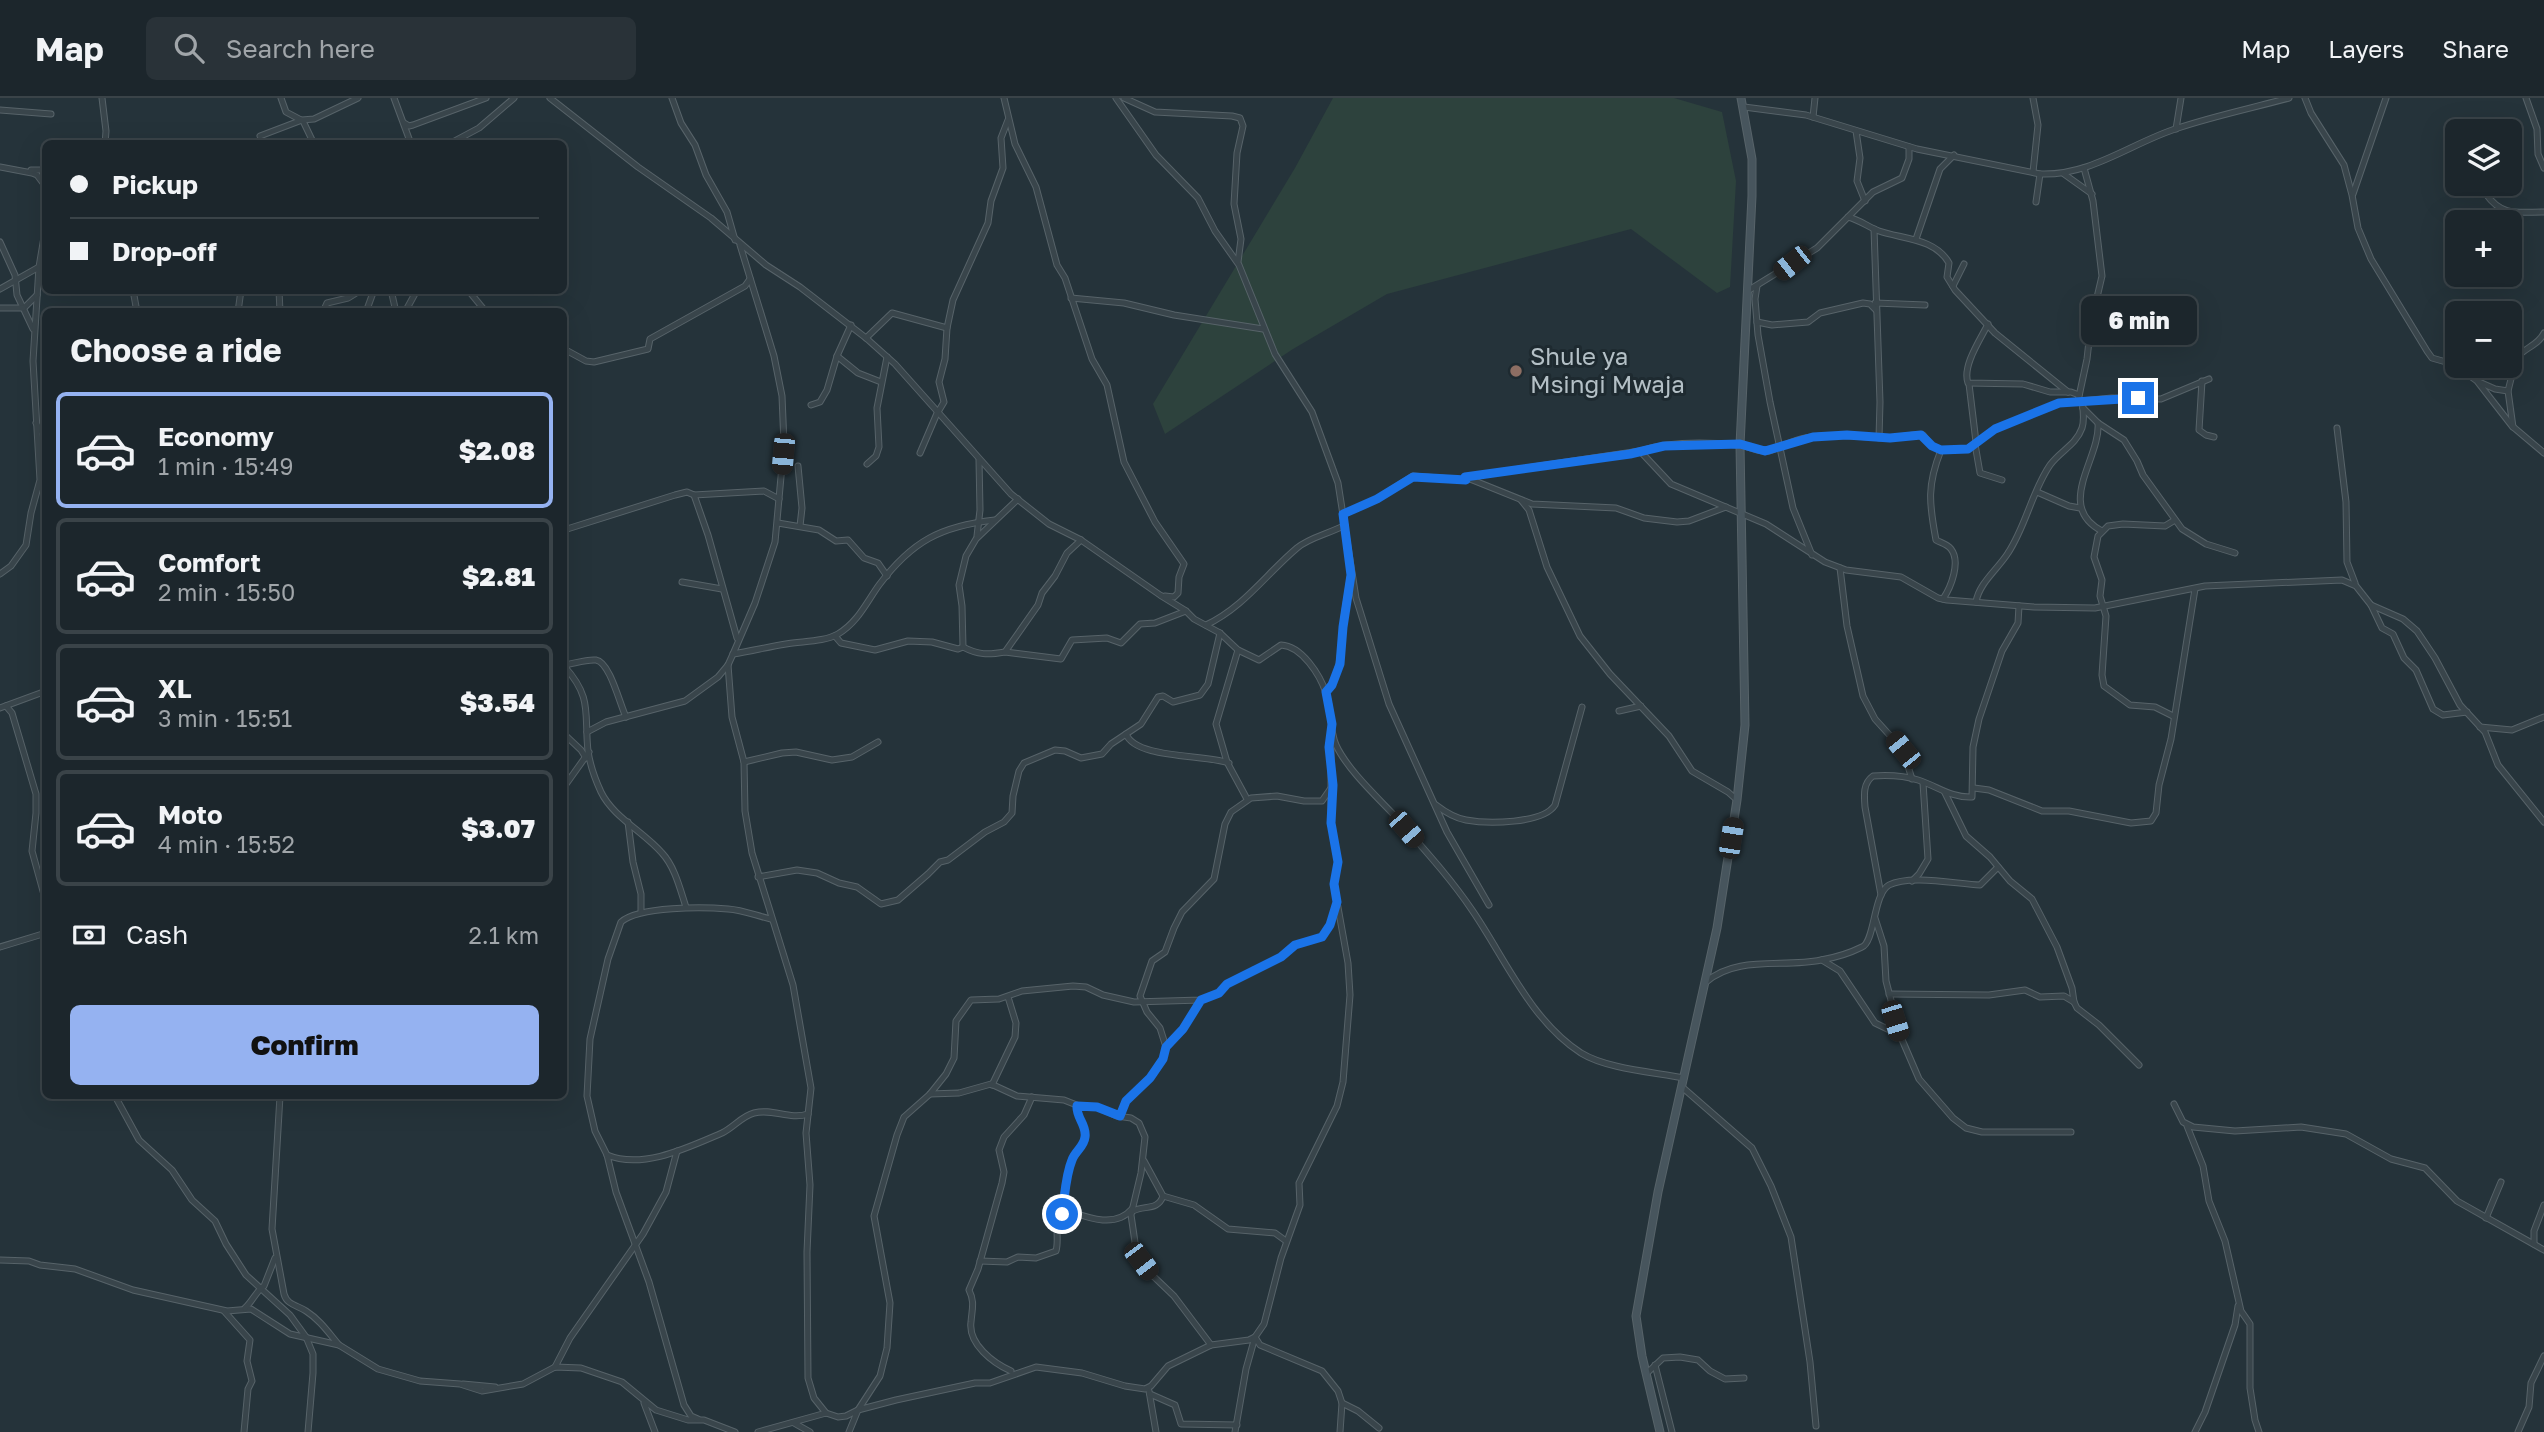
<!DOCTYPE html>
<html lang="en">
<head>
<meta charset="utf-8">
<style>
	body { margin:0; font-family:"Golos Text",sans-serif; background:#293238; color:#f1f3f6; height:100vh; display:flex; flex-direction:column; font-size:26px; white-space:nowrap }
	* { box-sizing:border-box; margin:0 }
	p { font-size:23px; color:#a0a5a9 }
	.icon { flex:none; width:38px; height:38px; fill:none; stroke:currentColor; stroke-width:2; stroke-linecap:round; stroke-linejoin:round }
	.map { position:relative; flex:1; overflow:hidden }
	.side { position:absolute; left:42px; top:210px; width:525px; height:791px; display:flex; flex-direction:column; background:#1c262c; border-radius:10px; box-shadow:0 7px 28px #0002,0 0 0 2px #3a4348 }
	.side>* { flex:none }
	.banner { position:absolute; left:42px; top:42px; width:525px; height:154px; border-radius:10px; box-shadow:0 7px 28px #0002,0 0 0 2px #3a4348; display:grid; align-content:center; height:154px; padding:0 28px; background:#1c262c }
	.tools { position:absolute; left:2445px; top:21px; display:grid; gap:14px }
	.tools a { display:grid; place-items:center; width:77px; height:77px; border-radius:10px; background:#1c262c; box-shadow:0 7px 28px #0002,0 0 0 2px #3a4348; font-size:35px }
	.end { position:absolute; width:32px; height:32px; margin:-16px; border:9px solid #1a73e8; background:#fff; box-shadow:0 0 0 4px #fff }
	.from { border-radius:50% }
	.bubble { position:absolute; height:49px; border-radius:10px; background:#1c262c; box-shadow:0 7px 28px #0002,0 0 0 2px #3a4348; font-size:23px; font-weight:800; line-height:49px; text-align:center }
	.car { position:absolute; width:21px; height:42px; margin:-21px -10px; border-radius:9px; box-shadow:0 0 5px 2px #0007; background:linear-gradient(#222 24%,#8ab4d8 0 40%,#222 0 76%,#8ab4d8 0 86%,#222 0) }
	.banner b { display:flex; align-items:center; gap:24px; height:66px; font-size:26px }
	.banner b+b { border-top:2px solid #3a4348 }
	.banner i { width:18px; height:18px; background:#f1f3f6 }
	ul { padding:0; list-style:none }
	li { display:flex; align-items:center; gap:21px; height:116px; margin:0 14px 10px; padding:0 14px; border:4px solid #3a4348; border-radius:10px }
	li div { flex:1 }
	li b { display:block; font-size:26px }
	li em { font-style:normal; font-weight:800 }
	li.on { border-color:#95b2f1 }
	li>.icon { width:63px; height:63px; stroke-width:1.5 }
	h2 { padding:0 28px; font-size:32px; line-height:84px }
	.pay { display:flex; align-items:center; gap:18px; height:77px; padding:0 28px; font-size:26px }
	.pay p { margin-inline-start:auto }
	.button { display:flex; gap:14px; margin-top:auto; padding:14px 28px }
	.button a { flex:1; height:80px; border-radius:10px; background:#95b2f1; color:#111; font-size:28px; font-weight:800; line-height:80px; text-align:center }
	header { display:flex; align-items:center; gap:42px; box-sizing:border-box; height:98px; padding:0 35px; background:#1c262c; border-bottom:2px solid #3a4348 }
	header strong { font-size:33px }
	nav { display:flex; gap:38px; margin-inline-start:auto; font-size:24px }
	.search { width:490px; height:63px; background:#293238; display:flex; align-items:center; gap:18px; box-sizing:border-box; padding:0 24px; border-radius:10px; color:#a0a5a9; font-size:26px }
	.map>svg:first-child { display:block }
	.green { fill:#2d423d }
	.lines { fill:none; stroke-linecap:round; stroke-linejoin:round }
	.minor-casing { stroke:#576369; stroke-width:7 }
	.secondary-casing { stroke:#576369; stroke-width:9 }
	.minor { stroke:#39454b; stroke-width:5 }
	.secondary { stroke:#47555d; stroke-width:7 }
	.route { stroke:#1a73e8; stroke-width:9 }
	.education-dot { fill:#8d6e63; stroke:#1e2a30; stroke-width:2.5 }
	.labels { text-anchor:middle; stroke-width:6; stroke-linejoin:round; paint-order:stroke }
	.poi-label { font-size:24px; fill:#b4c0c6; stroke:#1e2a30; text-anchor:start }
</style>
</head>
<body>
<header>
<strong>Map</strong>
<div class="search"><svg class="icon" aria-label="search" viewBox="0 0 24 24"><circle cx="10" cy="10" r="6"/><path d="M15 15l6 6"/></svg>Search here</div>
<nav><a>Map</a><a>Layers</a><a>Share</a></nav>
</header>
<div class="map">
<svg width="2544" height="1334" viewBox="0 0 2544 1334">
	<rect width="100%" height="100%" fill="#25333a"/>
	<polygon class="green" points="1333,0 1674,0 1722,14 1736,83 1730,189 1717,195 1631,131 1387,196 1293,251 1165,336 1153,306 1295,70"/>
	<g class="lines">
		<defs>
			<g id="minor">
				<polyline points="102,0 106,33 105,46"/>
				<polyline points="281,0 286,14 303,23 314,46"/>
				<polyline points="394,0 411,46"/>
				<path d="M550 0 638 69 711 120 766 167 800 189 866 240 895 266 1011 396 1049 426 1081 442 1160 497 1186 513 1194 521 1220 535 1238 552 1259 562 1281 547C1302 548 1320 577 1326 595 1332 611 1329 631 1336 647 1347 671 1376 698 1394 717 1421 748 1449 778 1472 812 1505 860 1530 922 1581 955 1607 971 1654 974 1684 980"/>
				<polyline points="672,0 681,25 695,47 706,77 727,114 735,142"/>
				<polyline points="1004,0 1015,46 1036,89 1057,167 1065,180 1092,261 1107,287 1124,364 1155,424 1184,466 1179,479 1178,495 1174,499 1165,498"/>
				<polyline points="1116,0 1156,57 1198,100 1215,133 1239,167 1275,256 1312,314 1338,385 1356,500 1389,606 1447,734 1489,807"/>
				<polyline points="1124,0 1155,14 1232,18 1240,20 1243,28 1237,55 1234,106 1241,141 1238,164"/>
				<polyline points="2033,0 2038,27 2033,74"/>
				<polyline points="2305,0 2311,15 2344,67 2352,97 2358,130 2371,161 2427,253 2432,260 2453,266 2477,283 2512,328 2544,355"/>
				<polyline points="2526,0 2537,31 2538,56 2544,70"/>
				<path d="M1744 9 1806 17 1917 51 2040 76C2091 78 2131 45 2178 30 2214 18 2252 10 2289 0"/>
				<polyline points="0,12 51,16"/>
				<polyline points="1813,19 1815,0"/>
				<polyline points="404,25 409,28 413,27 486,0"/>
				<polyline points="2176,31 2181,0"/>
				<polyline points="1856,33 1860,60 1857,83 1865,103"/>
				<polyline points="260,38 302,22 314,21 358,0"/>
				<polyline points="449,46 479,30 514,0"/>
				<polyline points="0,69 32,75 37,77 46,89"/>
				<polyline points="31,72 46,72"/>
				<polyline points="2064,76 2092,96"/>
				<polyline points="2353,96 2386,0"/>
				<path d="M2486 96C2502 119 2518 114 2544 114"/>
				<polyline points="2036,104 2040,76"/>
				<path d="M1848 119C1860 122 1868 129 1879 133 1902 141 1935 140 1949 165L1947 179 1955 192 1995 235 2068 294"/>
				<polyline points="1874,131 1880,304 1879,340"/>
				<polyline points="1916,141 1940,71 1954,57"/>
				<polyline points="0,144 15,177 17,197 33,231"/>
				<polyline points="1757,188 1755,201 1758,237 1770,304 1793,410 1812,457"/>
				<polyline points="1953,188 1964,166"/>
				<polyline points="0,191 39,169"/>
				<polyline points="133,192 137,214"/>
				<polyline points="279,192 280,214"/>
				<polyline points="391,192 396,214"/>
				<polyline points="468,192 486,214"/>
				<polyline points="1749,192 1817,150 1873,94 1902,80 1909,61 1909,49"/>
				<polyline points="1071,200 1124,205 1174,217 1263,231"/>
				<polyline points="1875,205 1925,207"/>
				<polyline points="0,210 24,210 37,197"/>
				<polyline points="238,214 241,192"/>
				<polyline points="323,214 327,205 348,200 361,192"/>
				<polyline points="366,214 374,192"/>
				<polyline points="405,214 417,192"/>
				<polyline points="1757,224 1772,227 1808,224 1820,215 1863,205 1870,206 1876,212"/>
				<path d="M1988 226C1980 242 1962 268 1968 285L2023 286 2050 294H2071L2079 297"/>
				<polyline points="866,240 892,215 947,230"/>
				<polyline points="564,251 586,263 594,264 648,251 650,241 745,188 750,181"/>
				<polyline points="837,258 858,275 881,284"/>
				<polyline points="2202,283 2199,332 2206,337 2214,339"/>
				<polyline points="2479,284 2495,291 2508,293"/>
				<polyline points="1969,286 1976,344"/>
				<polyline points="2078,303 2087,261 2091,225 2102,178 2093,103 2084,70"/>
				<polyline points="811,307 820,304 827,292 837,258 851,227"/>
				<polyline points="2083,310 2098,325 2124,342 2137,363 2143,377 2182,431 2206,446 2235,455"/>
				<polyline points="938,314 944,304 939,284 945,261 947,230 953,202 988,125 991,103 1003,70 1001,40 1008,22"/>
				<polyline points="36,325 46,341"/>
				<path d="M2098 325C2101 360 2054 408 2102 433"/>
				<path d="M2513 329 2508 293 2516 261C2523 250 2538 248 2544 235"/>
				<polyline points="2337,330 2346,404 2347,464 2355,485"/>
				<polyline points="1975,346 1980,375 2002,382"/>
				<path d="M1941 352C1927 387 1929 405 1936 442 1941 445 1947 446 1951 451 1961 464 1951 489 1943 501"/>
				<path d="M1640 353C1670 343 1706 344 1737 347 1748 347 1758 355 1769 353 1781 350 1792 342 1805 340 1831 335 1859 339 1886 340 1899 341 1910 335 1923 337L1932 348 1941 352 1967 351 1995 331 2059 305 2112 300 2161 301 2209 281"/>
				<polyline points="920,355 938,313"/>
				<polyline points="867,366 876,358 879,349 877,310 887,259"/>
				<polyline points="798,368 802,410 800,428"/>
				<polyline points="1470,381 1532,406 1616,410 1644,420 1677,424 1689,423 1726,409"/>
				<polyline points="2037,394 2069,408 2080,410"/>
				<polyline points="694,397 764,393 779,401"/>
				<polyline points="1521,402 1529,412 1547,469 1580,538 1610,576 1669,638 1692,673 1728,694 1737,702"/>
				<polyline points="1344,416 1377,401 1413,378 1466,382 1466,379 1640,353 1671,386 1766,426 1825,464 1846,472 1901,479 1938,500 1947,502 2034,509 2095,510 2205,488 2342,482 2356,488 2371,507 2403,521 2417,533 2435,560 2460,607 2485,634 2498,667 2544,724"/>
				<polyline points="778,425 819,432 836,443 848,442 864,460 878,465 887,478"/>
				<polyline points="564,432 675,397 687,394 694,397 708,437 737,540"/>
				<polyline points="977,438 980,412 979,362"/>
				<polyline points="1840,470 1847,528 1863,598 1875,621 1903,652 1912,681"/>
				<polyline points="0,476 11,468 26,447 31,415 40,382 33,263 39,169 46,127"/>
				<polyline points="682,484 722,491"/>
				<path d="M1976 504C1979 485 1998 471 2008 455 2026 428 2032 393 2050 367 2060 353 2076 347 2082 330 2085 321 2083 312 2082 303"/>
				<polyline points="2371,507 2382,530 2393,536 2404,560 2416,572 2433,611 2443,617 2467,614"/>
				<path d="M1206 527C1244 509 1266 476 1297 450 1310 439 1329 436 1345 427"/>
				<path d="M835 538 841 545 875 552 908 543 932 544 958 551 963 549C978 557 988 557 1005 554L1038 507 1042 495 1055 478 1067 455 1081 442"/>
				<polyline points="963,549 962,508 959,487 966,458 976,441 1018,401"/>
				<polyline points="1238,552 1216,626 1227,664 1247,701"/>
				<polyline points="1005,554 1061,561 1072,542 1107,540 1121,545 1140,526 1155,525 1186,513"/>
				<path d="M733 556C751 553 768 549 786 546 802 543 824 544 838 536 858 524 866 505 879 487 912 443 941 428 995 422"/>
				<path d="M564 567C573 566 586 561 596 562 610 564 620 607 626 619"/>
				<polyline points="728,567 732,619 744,664 745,713 752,755 793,887 811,990 806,1035 810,1087 807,1154 808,1280 814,1300 826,1315"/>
				<path d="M564 568C593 600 584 615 588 653 590 667 595 681 601 694 613 719 644 734 662 755 675 769 680 791 686 809"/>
				<path d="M1326 594C1342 575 1340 554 1343 530 1344 513 1348 497 1350 480"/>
				<polyline points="6,608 12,615 36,696 36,715 32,753 46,804"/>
				<polyline points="0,610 46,593"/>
				<polyline points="1619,613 1641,608"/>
				<polyline points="2173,618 2155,609 2130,607 2104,588 2102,577 2106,518 2100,498 2102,482 2094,459 2098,438 2108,428 2123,426 2165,428 2175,422"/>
				<polyline points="2480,629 2512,632 2544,619"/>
				<polyline points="587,634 606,624 685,603 718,579 728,567 733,556 755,505 775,444 784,346 782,298 774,258 740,147"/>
				<polyline points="564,636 581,652 586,660"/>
				<path d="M1126 636C1136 661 1204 656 1229 665"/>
				<polyline points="744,664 782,655 796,654 832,662 852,659 878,644"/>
				<polyline points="564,689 589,654"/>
				<polyline points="1974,690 1989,692 2042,713 2069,713 2131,725 2151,723 2156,715 2159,687 2171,641 2195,491"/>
				<polyline points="1945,695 1966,738 1990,759 2010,783 2032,801 2057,849 2072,890 2074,904 2077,910 2099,927 2139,967"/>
				<path d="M1436 707C1445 714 1455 720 1466 722 1487 726 1543 726 1555 707L1582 609"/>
				<polyline points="628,724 633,764 641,796 641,814"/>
				<polyline points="564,735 565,736"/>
				<polyline points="758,779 797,772 817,775 839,785 857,789 881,806 898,802 928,776 940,764 948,762 985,734 1004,724 1012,715 1013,698 1019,673 1024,665 1055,652 1065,653 1081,660 1102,656 1111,646 1141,626 1158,599 1163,598 1173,604 1200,597 1208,586 1220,535"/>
				<polyline points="1912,783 1919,776 1928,761 1923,685"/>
				<path d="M1881 797 1865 709C1864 697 1863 685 1873 678 1888 677 1905 678 1918 682 1937 688 1951 700 1972 699L1973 649 1979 621 2002 553 2018 525 2019 508"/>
				<polyline points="1875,820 1884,848 1886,883 1900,937 1919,981 1953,1020 1966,1030 1982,1034 2071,1034"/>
				<polyline points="0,849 46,835"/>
				<polyline points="1822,862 1840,873 1875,925 1900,937"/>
				<path d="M1706 884C1737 857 1783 870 1821 862 1833 860 1850 855 1862 849 1875 844 1873 796 1889 787 1910 776 1956 786 1980 787L1998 769"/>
				<polyline points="1889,896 1989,897 2025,892 2040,899 2064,898 2074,904"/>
				<polyline points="1166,949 1160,930 1147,914 1140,898 1152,863 1165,854 1174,830 1182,814 1214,781 1225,726 1231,714 1251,700 1277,698 1304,703 1322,703 1331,690"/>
				<polyline points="992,987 1015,939 1016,925 1008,899"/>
				<polyline points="1682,989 1752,1050 1771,1088 1791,1139 1810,1264 1816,1328"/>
				<polyline points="930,996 959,995 991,986 1017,998 1064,1002 1079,1008 1097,1009 1117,1018 1131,1020 1139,1025 1145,1039 1141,1075 1131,1117 1136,1151 1151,1176 1174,1198 1211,1247"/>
				<polyline points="115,998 139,1042 172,1072 192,1102 215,1123 226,1146 246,1177 290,1217 306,1239 313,1256 313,1275 308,1334"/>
				<path d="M280 998 272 1131 284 1196C287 1207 297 1207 306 1213 320 1222 328 1234 339 1247"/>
				<polyline points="2174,1006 2183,1024 2193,1029 2235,1033 2301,1029 2346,1036 2391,1061 2425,1070 2457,1103 2544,1152"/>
				<polyline points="1119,1018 1126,1003 1150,980 1163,961 1166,949 1183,931 1201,902"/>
				<polyline points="2187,1028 2203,1068 2209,1103 2225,1143 2241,1213 2250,1226 2250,1290 2255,1322 2259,1334"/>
				<path d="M607 1057C643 1072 689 1049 722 1035 734 1029 742 1018 754 1015 773 1010 789 1022 808 1016"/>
				<polyline points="1144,1063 1163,1098 1194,1107 1228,1131 1275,1135 1286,1143"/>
				<path d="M1063 1111C1084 1118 1114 1132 1132 1111L1133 1113C1144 1107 1158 1113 1163 1098"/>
				<polyline points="2486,1120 2501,1084"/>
				<polyline points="2534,1146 2534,1133 2544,1107"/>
				<polyline points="0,1162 29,1163 40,1167 75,1171 133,1192 227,1213 251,1211 290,1236 339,1247 378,1271 420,1283 460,1286 482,1293 523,1286 555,1269 581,1270 622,1284 656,1312 688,1322 704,1322 735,1334"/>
				<path d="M980 1163 1007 1164 1018 1159 1036 1160 1056 1153C1058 1146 1057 1139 1057 1132 1060 1111 1066 1088 1070 1067 1073 1056 1084 1050 1085 1039 1087 1027 1076 1020 1077 1008"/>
				<path d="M245 1210C252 1204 257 1192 264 1188L275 1160"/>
				<polyline points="224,1213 250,1242 247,1263 252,1283 248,1291 244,1334"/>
				<polyline points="1655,1267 1672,1334"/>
				<polyline points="555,1269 570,1240 643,1136 666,1094 677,1053"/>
				<path d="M1011 1273C993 1265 968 1246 971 1224 972 1211 975 1204 969 1192L978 1171 1002 1085 1004 1074 999 1052 1004 1039 1024 1017 1032 999"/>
				<polyline points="1646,1276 1663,1260 1680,1259 1698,1262 1710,1273 1725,1281 1744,1280"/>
				<polyline points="463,1286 495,1289"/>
				<polyline points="1149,1293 1156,1334"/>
				<polyline points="1150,1296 1175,1307 1181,1326 1237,1327"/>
				<polyline points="644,1305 655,1334"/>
				<path d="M698 1321 691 1318 684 1307 649 1184 616 1094 607 1057 595 1033 587 998 590 941 608 861 621 824C639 808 704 809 728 811 743 812 757 818 771 821"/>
				<polyline points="794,1325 810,1334"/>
				<polyline points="758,1334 826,1315 838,1319 846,1318 858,1312 896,1302 975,1285 990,1285 1036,1269 1082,1275 1125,1288 1145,1291 1151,1288 1168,1268 1211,1247 1249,1242 1255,1239 1260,1247 1322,1273 1338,1293 1342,1305 1358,1313 1379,1330"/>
				<polyline points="849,1334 858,1312 880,1278 887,1250 890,1205 874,1118 897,1037 904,1019 930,996 946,976 954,960 956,923 971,902 999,901 1022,893 1073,888 1086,889 1103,897 1134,904 1201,902 1219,895 1227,886 1281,859 1295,847 1322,839 1330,827 1337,804"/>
				<polyline points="1235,1334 1246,1271 1255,1239 1264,1226 1281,1160 1300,1107 1299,1085 1337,1008 1343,984 1350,897 1348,865 1334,787 1338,764 1331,725 1331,633"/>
				<polyline points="1340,1334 1342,1305"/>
				<polyline points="2195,1334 2205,1314 2235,1227 2238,1208"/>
				<polyline points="2518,1334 2529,1309 2531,1285 2544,1258"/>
			</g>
			<polyline id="secondary" points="1660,1334 1642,1258 1636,1218 1658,1094 1717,830 1737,702 1745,627 1740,347 1752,98 1752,61 1741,0"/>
		</defs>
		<use href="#minor" class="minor-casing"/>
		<use href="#secondary" class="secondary-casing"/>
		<use href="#minor" class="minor"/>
		<use href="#secondary" class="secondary"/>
	</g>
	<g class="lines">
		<path class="route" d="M1062 1116C1065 1099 1065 1079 1072 1062 1075 1053 1084 1049 1085 1039 1087 1027 1076 1020 1077 1008L1097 1009 1120 1018 1126 1003 1150 980 1163 961 1166 949 1183 931 1201 902 1219 895 1227 886 1281 859 1295 847 1322 839 1330 827 1337 804 1334 786 1338 764 1331 725 1333 687 1329 649 1332 626 1326 594 1332 587 1340 566 1343 529 1351 477 1343 416 1377 401 1413 379 1466 382 1465 379 1630 356 1664 348 1740 346 1765 353 1813 339 1847 337 1890 340 1921 337 1932 348 1941 352 1968 351 1995 331 2059 305 2138 300"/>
	</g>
	<circle class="education-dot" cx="1516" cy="273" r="7"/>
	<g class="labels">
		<g class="poi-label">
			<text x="1530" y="267">Shule ya<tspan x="1530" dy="28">Msingi Mwaja</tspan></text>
		</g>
	</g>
</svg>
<div class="tools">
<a><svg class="icon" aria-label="layers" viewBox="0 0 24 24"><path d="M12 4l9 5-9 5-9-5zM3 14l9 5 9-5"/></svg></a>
<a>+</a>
<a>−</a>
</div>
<i class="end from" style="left:1062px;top:1116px"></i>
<i class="end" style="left:2138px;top:300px"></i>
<div class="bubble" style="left:2081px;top:198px;width:116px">6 min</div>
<i class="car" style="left:1792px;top:165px;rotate:232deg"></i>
<i class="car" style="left:783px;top:356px;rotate:185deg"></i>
<i class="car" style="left:1903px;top:652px;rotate:321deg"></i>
<i class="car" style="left:1406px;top:731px;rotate:139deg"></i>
<i class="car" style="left:1731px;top:740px;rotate:9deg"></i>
<i class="car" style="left:1895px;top:923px;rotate:163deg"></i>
<i class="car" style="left:1141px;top:1163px;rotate:143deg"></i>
<div class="banner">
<b><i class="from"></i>Pickup</b>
<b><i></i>Drop-off</b>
</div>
<section class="side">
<h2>Choose a ride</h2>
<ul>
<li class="on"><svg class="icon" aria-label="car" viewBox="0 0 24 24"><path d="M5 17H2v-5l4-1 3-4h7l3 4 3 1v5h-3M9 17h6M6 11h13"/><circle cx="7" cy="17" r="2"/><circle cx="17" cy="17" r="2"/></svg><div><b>Economy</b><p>1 min · 15:49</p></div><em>$2.08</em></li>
<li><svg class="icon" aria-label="car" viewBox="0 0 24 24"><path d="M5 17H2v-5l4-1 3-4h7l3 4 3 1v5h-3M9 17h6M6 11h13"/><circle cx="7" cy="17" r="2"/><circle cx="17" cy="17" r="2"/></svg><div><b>Comfort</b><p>2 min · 15:50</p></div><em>$2.81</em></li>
<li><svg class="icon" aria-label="car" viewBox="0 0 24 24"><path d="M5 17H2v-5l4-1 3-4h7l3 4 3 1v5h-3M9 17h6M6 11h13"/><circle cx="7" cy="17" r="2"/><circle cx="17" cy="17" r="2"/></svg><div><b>XL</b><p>3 min · 15:51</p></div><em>$3.54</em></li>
<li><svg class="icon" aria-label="car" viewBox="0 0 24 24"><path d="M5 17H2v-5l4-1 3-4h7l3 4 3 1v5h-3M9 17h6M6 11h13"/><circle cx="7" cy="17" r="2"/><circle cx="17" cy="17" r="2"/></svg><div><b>Moto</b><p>4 min · 15:52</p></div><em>$3.07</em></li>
</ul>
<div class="pay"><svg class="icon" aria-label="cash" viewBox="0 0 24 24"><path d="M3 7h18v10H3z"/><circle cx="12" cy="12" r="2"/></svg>Cash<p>2.1 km</p></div>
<div class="button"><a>Confirm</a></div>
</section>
</div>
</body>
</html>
